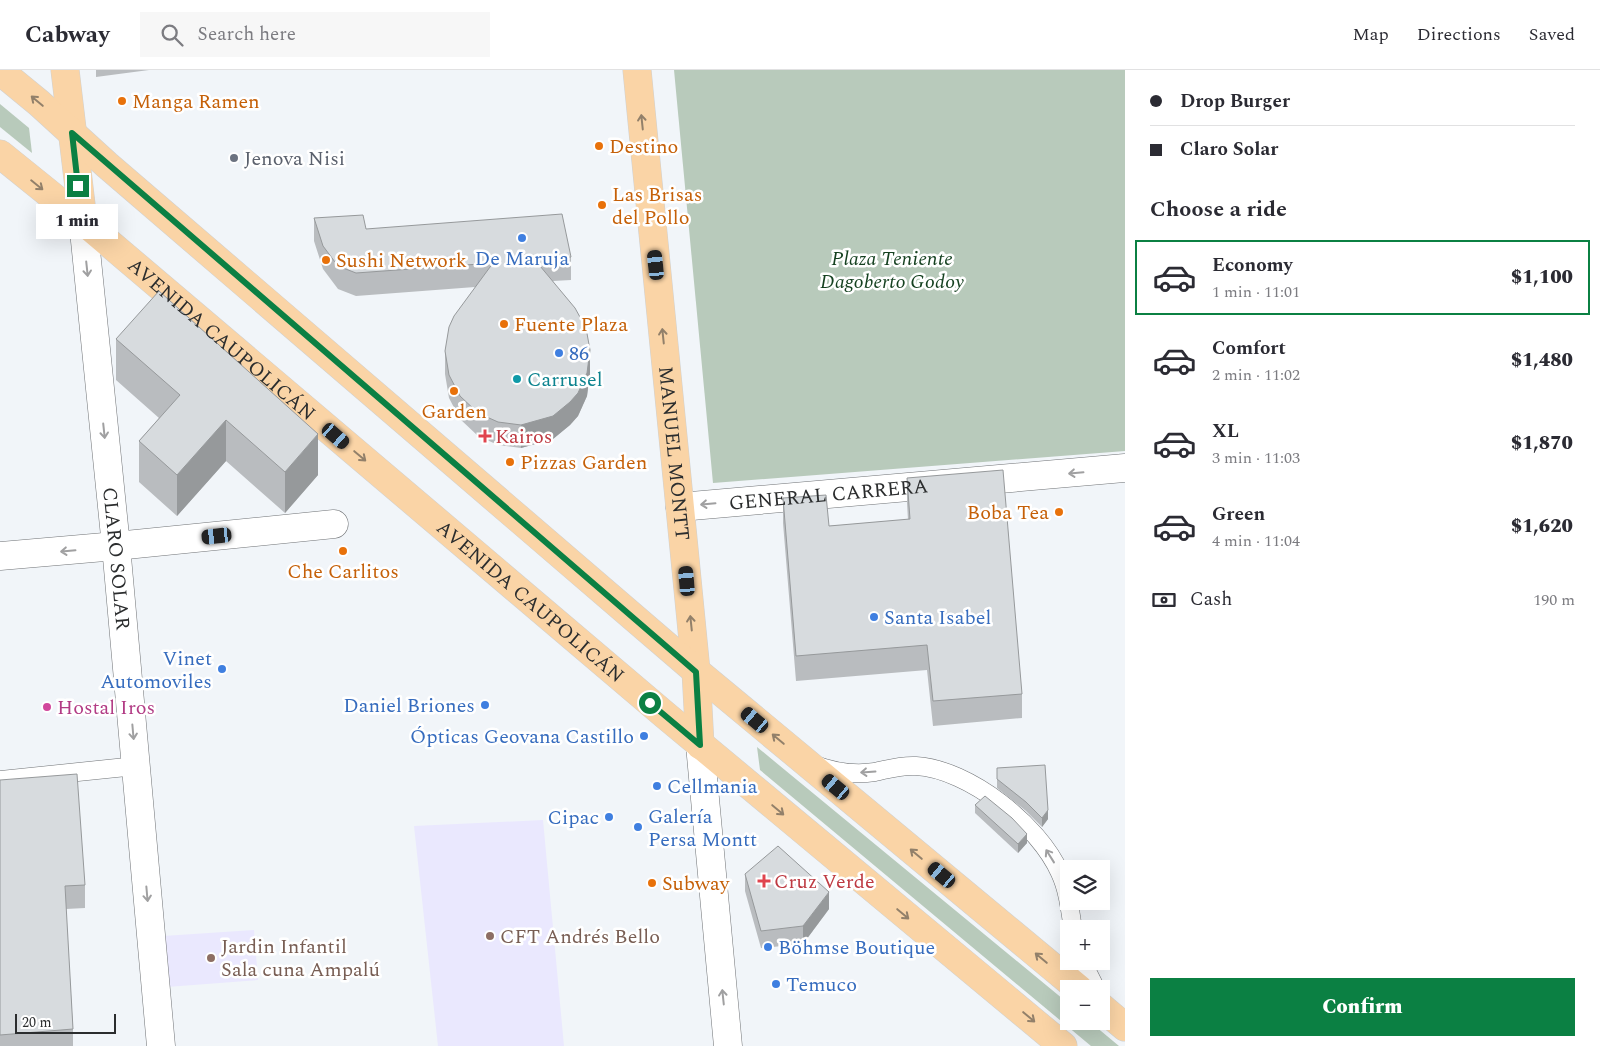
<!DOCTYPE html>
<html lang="en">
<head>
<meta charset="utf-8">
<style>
	body { margin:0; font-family:Spectral,serif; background:#f7f7f7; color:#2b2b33; height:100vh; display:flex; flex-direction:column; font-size:19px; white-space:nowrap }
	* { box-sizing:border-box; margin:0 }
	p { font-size:16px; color:#7c7c81 }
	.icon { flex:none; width:28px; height:28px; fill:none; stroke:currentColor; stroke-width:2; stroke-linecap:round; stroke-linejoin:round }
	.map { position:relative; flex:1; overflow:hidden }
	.drawer { display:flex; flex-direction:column; background:#fff; width:475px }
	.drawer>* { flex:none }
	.guide { display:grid; align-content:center; height:110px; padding:0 25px; background:#fff }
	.buttons { position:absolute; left:1060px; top:790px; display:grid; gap:10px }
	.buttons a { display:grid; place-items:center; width:50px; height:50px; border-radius:0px; background:#fff; box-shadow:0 5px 20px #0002; font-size:25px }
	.scale { position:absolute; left:15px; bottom:12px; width:101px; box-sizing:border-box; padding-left:5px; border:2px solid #2b2d2e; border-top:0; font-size:14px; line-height:18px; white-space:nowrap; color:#2b2d2e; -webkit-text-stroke:4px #fff; paint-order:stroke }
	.end { position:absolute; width:22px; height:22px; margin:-11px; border:6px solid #0b8043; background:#fff; box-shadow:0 0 0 2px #fff }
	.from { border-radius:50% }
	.bubble { position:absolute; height:35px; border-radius:0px; background:#fff; box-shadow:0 5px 20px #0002; font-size:16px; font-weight:800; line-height:35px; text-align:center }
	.car { position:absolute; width:15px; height:30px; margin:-15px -8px; border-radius:6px; box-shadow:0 0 4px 1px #0007; background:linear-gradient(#222 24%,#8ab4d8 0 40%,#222 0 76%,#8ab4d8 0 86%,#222 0) }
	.guide b { display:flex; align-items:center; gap:18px; height:48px; font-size:19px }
	.guide b+b { border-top:1px solid #e1e1e2 }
	.guide i { width:12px; height:12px; background:#2b2b33 }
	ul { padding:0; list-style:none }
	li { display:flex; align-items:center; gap:15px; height:75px; margin:0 10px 8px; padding:0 15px; border:2px solid transparent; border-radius:0px }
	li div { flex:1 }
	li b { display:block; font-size:19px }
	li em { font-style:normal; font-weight:800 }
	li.current { border-color:#0b8043 }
	li>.icon { width:45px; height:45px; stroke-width:1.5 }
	h2 { padding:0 25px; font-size:22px; line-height:60px }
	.pay { display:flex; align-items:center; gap:12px; height:55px; padding:0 25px; font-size:19px }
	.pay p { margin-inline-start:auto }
	.cta { display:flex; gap:10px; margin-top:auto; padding:10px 25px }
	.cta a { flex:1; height:58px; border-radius:0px; background:#0b8043; color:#fff; font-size:20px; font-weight:800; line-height:58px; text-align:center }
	header { display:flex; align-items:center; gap:30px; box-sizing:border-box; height:70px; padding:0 25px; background:#fff; border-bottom:1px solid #e1e1e2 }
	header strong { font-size:24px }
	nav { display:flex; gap:28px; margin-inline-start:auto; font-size:18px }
	.search { width:350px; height:45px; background:#f7f7f7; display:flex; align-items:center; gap:12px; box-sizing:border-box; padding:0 18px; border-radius:0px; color:#7c7c81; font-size:19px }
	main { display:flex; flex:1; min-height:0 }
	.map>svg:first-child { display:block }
	.education { fill:#eae8fe }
	.green { fill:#b8cabb }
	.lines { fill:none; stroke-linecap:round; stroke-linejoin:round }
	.service-casing { stroke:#707376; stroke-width:19 }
	.minor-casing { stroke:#707376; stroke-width:29 }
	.tertiary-casing { stroke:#707376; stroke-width:29 }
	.primary-casing { stroke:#d0d1d1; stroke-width:29 }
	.service { stroke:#fff; stroke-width:18 }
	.minor { stroke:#fff; stroke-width:28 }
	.tertiary { stroke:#fff; stroke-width:28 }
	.primary { stroke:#fad4a6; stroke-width:28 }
	.wall { fill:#b9bcbf }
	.shaded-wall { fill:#96999b }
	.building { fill:#d7dbde; stroke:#96999b }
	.oneway { stroke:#92806a }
	.oneway2 { stroke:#a0a0a1 }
	.route { stroke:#0b8043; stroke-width:6 }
	.food-dot { fill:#e8710a; stroke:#fff; stroke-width:2 }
	.worship-dot { fill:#6b7280; stroke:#fff; stroke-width:2 }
	.shop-dot { fill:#3f7fe0; stroke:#fff; stroke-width:2 }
	.culture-dot { fill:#0f9aa8; stroke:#fff; stroke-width:2 }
	.health-dot { fill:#e0444e; stroke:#fff; stroke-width:2 }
	.hotel-dot { fill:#d1479c; stroke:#fff; stroke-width:2 }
	.education-dot { fill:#8d6e63; stroke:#fff; stroke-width:2 }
	.labels { text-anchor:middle; stroke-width:5; stroke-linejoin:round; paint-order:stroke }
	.food-label { font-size:20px; fill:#c56008; stroke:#fff; text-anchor:start }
	.worship-label { font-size:20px; fill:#5b616d; stroke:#fff; text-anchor:start }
	.shop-label { font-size:20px; fill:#366cbe; stroke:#fff; text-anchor:start }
	.park-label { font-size:20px; font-style:italic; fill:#154120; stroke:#fff }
	.street-label { font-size:20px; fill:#2b2d2e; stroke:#fff }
	.culture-label { font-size:20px; fill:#0d838f; stroke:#fff; text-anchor:start }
	.health-label { font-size:20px; fill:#be3a42; stroke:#fff; text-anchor:start }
	.hotel-label { font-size:20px; fill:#b23c85; stroke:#fff; text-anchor:start }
	.education-label { font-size:20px; fill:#785e54; stroke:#fff; text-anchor:start }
</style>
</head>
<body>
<header>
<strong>Cabway</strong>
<div class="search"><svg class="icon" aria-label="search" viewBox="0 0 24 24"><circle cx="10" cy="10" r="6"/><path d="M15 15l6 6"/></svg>Search here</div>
<nav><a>Map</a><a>Directions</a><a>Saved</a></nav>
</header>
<main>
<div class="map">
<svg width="1125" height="976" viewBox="0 0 1125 976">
	<rect width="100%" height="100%" fill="#f1f5f9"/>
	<g class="education">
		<polygon points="543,750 564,976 438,976 414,756"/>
		<polygon points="254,860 258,910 167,917 163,866"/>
	</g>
	<g class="green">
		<polygon points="674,0 1125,0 1125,381 713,413"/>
		<polygon points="0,34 29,58 32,83 0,57"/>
		<polygon points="757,677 1069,934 1069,951 1089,951 1119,976 1091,976 760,700"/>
	</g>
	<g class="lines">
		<defs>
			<g id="service">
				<path d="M815 695C834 702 855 705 875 702 889 699 901 695 916 696 969 699 1039 755 1060 803 1068 820 1070 840 1073 859"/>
				<polyline points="0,710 136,696"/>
				<polyline points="1082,891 1096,919"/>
			</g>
			<g id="minor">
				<path id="s1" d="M680 437 1125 398"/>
				<polyline points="116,476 334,454"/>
			</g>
			<g id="tertiary">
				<path id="s2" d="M83 151 116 476 161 976"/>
				<polyline points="0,486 116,476"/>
				<polyline points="700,675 728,976"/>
			</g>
			<g id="primary">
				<polyline points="65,0 83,151"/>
				<path id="s3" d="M637 0 696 601 700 675"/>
				<polyline points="0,1 39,33 107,95 696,601 1079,919"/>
				<path id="s4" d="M0 84 83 151 665 645 1063 976"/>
				<polyline points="1101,937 1125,957"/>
			</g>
		</defs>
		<use href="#service" class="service-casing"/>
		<use href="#minor" class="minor-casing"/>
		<use href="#tertiary" class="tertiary-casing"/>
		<use href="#primary" class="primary-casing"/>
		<use href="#service" class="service"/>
		<use href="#minor" class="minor"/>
		<use href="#tertiary" class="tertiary"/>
		<use href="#primary" class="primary"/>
	</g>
	<g class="wall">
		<polygon points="96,0 149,0 96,7"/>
		<polygon points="314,148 366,159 571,187 571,210 553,211 590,303 587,326 578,346 570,355 553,369 521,378 498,375 478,366 460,349 449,328 445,304 445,281 475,217 356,226 338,219 323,199 314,171"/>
		<polygon points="116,269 318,405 285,443 226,391 177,446 139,412 139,371 159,348 116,310"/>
		<polygon points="907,408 1022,624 1022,648 933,656 927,600 796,611 783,453 783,428 829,456 908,450 907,433"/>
		<polygon points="997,698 1048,749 1042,757 1026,741 997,718"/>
		<polygon points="0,710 85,815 85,838 66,839 73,959 73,976 0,976"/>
		<polygon points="975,735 1027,773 1018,783 975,743"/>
		<polygon points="745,804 829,839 803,874 761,878 745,821"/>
	</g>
	<g class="shaded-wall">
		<polygon points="590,280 590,303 587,326 578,346 570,355 553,369 521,378 521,355"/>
		<polygon points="226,350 226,391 177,446 177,405"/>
		<polygon points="318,364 318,405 285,443 285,402"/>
		<polygon points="1048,740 1048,749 1042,757 1042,748"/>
		<polygon points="1027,764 1027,773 1018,783 1018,774"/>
		<polygon points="829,822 829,839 803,874 803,856"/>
	</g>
	<g class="building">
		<polygon points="562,144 571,187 535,190 575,238 586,258 590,280 587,303 578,323 570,332 553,346 521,355 498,352 478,343 460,326 449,305 445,281 449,257 454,246 493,193 356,203 338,196 323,176 314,148 363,145 366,159"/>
		<polygon points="159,221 318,364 285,402 226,350 177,405 139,371 180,325 116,269"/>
		<polygon points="1003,400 1022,624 933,631 927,575 796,586 783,428 826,425 829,456 910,449 907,408"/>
		<polygon points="1045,695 1048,740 1042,748 1026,732 997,709 997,698"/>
		<polygon points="77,704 85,815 65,816 73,959 0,965 0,710"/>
		<polygon points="985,726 1012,748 1027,764 1018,774 975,735"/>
		<polygon points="778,776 829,822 803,856 761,861 745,804"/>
	</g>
	<defs><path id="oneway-shaft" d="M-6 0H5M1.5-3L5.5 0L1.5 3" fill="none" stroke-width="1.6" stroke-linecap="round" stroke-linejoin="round" transform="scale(1.25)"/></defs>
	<g class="oneway">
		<use href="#oneway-shaft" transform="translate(37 31) rotate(-140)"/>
		<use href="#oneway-shaft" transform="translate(642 52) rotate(-96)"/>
		<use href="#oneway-shaft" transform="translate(37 115) rotate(39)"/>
		<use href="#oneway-shaft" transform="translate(663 266) rotate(-96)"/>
		<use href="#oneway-shaft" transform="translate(360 386) rotate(40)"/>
		<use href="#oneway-shaft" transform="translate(691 553) rotate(-96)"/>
		<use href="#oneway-shaft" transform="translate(778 669) rotate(-140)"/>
		<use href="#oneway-shaft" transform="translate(778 740) rotate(40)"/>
		<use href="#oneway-shaft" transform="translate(916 784) rotate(-140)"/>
		<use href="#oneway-shaft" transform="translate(903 844) rotate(40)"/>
		<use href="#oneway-shaft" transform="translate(1041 888) rotate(-140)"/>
		<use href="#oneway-shaft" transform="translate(1029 947) rotate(40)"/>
	</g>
	<g class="oneway2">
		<use href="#oneway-shaft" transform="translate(87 199) rotate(84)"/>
		<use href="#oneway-shaft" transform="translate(104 361) rotate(84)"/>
		<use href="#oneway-shaft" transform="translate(1076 403) rotate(175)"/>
		<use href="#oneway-shaft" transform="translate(708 434) rotate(175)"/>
		<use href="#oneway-shaft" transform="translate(68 481) rotate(175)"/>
		<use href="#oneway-shaft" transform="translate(133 662) rotate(85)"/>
		<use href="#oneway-shaft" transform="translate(868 702) rotate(176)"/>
		<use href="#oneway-shaft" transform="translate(1050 786) rotate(-122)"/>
		<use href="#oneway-shaft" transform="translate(147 824) rotate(85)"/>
		<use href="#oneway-shaft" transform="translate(723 927) rotate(-96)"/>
	</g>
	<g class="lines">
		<polyline class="route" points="78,116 72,63 696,602 700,675 650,633"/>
	</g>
	<g class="food-dot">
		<circle cx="122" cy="31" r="5"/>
		<circle cx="599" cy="76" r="5"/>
		<circle cx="602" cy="135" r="5"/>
		<circle cx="326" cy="190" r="5"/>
		<circle cx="504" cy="254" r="5"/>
		<circle cx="454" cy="321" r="5"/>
		<circle cx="510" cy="392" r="5"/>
		<circle cx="1059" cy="442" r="5"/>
		<circle cx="343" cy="481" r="5"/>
		<circle cx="652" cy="813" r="5"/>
	</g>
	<circle class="worship-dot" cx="234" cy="88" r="5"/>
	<g class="shop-dot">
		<circle cx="522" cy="168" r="5"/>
		<circle cx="559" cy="283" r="5"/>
		<circle cx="874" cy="547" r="5"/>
		<circle cx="222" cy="599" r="5"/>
		<circle cx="485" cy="635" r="5"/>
		<circle cx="644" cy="666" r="5"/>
		<circle cx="657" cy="716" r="5"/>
		<circle cx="609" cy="747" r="5"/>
		<circle cx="638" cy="757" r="5"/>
		<circle cx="768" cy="877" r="5"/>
		<circle cx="776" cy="914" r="5"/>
	</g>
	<circle class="culture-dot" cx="517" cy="309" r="5"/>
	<g class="health-dot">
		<path d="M482.5 358.5h5v5h5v5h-5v5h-5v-5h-5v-5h5z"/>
		<path d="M761.5 803.5h5v5h5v5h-5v5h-5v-5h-5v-5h5z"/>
	</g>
	<circle class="hotel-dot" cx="47" cy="637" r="5"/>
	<g class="education-dot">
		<circle cx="490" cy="866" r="5"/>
		<circle cx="211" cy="888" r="5"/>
	</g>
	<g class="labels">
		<g class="food-label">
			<text x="132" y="38">Manga Ramen</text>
			<text x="609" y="83">Destino</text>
			<text x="612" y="131">Las Brisas<tspan x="612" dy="23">del Pollo</tspan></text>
			<text x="336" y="197">Sushi Network</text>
			<text x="514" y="261">Fuente Plaza</text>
			<text x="454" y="348" text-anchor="middle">Garden</text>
			<text x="520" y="399">Pizzas Garden</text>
			<text x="1049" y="449" text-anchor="end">Boba Tea</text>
			<text x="343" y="508" text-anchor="middle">Che Carlitos</text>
			<text x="662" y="820">Subway</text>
		</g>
		<g class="worship-label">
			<text x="244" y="95">Jenova Nisi</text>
		</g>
		<g class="shop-label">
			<text x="522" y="195" text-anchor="middle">De Maruja</text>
			<text x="569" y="290">86</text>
			<text x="884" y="554">Santa Isabel</text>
			<text x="212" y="595" text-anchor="end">Vinet<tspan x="212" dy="23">Automoviles</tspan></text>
			<text x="475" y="642" text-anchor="end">Daniel Briones</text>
			<text x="634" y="673" text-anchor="end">Ópticas Geovana Castillo</text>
			<text x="667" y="723">Cellmania</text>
			<text x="648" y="753">Galería<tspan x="648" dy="23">Persa Montt</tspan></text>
			<text x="599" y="754" text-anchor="end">Cipac</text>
			<text x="778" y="884">Böhmse Boutique</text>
			<text x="786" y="921">Temuco</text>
		</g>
		<g class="park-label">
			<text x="892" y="195">Plaza Teniente<tspan x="892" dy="23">Dagoberto Godoy</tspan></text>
		</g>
		<g class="street-label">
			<text dy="7" stroke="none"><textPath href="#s4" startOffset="289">AVENIDA CAUPOLICÁN</textPath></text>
			<text dy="7" stroke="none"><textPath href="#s3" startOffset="385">MANUEL MONTT</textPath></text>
			<text dy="7" stroke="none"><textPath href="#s1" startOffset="149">GENERAL CARRERA</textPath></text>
			<text dy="7" stroke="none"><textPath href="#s2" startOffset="339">CLARO SOLAR</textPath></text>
			<text dy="7" stroke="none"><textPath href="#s4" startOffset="694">AVENIDA CAUPOLICÁN</textPath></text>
		</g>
		<g class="culture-label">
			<text x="527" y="316">Carrusel</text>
		</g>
		<g class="health-label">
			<text x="495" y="373">Kairos</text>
			<text x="774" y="818">Cruz Verde</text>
		</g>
		<g class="hotel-label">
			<text x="57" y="644">Hostal Iros</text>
		</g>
		<g class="education-label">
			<text x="500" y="873">CFT Andrés Bello</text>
			<text x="221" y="883">Jardin Infantil<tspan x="221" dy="23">Sala cuna Ampalú</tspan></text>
		</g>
	</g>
</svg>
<div class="buttons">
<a><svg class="icon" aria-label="layers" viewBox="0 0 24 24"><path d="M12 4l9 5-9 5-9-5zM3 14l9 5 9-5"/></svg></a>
<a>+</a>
<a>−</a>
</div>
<div class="scale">20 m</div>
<i class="end from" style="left:650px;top:633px"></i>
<i class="end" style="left:78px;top:116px"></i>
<div class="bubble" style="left:36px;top:134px;width:82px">1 min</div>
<i class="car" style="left:656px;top:195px;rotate:354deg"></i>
<i class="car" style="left:336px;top:366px;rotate:131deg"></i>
<i class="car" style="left:217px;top:466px;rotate:264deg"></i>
<i class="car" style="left:687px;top:511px;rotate:355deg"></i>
<i class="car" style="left:755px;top:650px;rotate:310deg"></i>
<i class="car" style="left:836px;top:717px;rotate:310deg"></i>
<i class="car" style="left:942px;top:805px;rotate:310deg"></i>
</div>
<section class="drawer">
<div class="guide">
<b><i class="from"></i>Drop Burger</b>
<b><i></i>Claro Solar</b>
</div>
<h2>Choose a ride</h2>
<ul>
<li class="current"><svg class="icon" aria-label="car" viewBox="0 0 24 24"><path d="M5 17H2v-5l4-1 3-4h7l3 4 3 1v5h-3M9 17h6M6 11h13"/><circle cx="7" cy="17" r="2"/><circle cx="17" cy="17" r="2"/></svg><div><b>Economy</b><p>1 min · 11:01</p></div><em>$1,100</em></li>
<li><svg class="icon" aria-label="car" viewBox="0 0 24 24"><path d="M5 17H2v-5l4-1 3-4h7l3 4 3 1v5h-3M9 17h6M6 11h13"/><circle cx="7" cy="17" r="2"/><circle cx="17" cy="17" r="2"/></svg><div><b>Comfort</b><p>2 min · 11:02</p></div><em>$1,480</em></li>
<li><svg class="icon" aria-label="car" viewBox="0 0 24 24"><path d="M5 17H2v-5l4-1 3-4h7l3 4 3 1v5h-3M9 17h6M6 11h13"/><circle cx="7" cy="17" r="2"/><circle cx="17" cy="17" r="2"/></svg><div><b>XL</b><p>3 min · 11:03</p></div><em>$1,870</em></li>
<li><svg class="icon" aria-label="car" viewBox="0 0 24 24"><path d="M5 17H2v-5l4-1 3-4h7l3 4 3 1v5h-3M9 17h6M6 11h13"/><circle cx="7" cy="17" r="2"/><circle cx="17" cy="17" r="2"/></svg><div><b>Green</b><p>4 min · 11:04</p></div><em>$1,620</em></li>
</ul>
<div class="pay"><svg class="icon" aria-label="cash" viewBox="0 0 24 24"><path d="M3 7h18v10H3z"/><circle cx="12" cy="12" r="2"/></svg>Cash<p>190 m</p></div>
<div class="cta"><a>Confirm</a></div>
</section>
</main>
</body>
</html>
